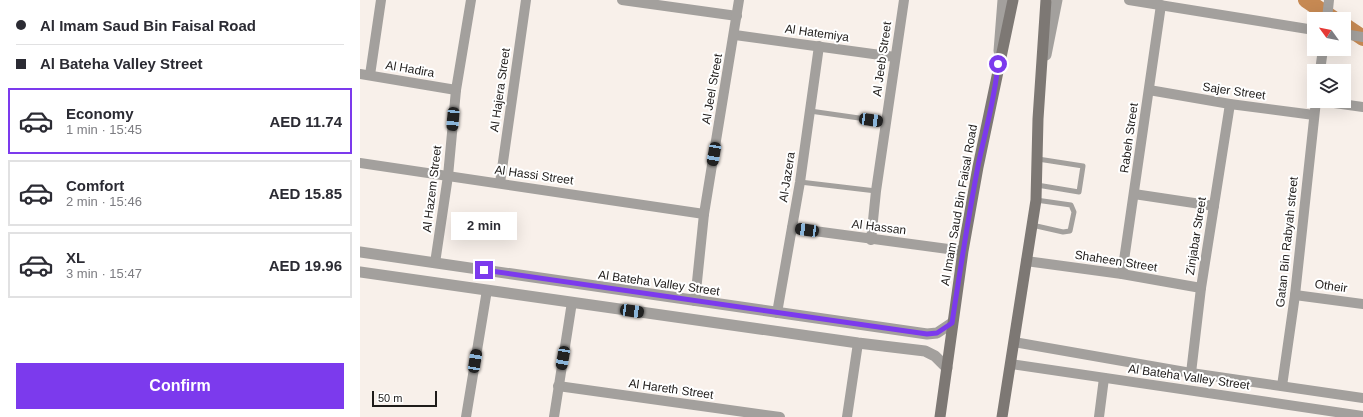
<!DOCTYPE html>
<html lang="en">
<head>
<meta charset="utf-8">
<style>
	body { margin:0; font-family:Arial,sans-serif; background:#f2f2f3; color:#2b2b33; height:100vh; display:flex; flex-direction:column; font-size:15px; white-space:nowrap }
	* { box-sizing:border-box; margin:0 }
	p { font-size:13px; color:#7c7c81 }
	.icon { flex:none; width:22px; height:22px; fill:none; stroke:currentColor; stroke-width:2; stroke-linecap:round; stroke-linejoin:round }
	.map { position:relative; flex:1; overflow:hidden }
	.drawer { display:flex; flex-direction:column; background:#fff; width:360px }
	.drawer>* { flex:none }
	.hud { display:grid; align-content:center; height:88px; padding:0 16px; background:#fff }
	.needle { width:26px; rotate:303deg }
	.fabs { position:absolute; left:947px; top:12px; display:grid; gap:8px }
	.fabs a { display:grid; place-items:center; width:44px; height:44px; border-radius:0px; background:#fff; box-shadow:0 4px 16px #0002; font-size:20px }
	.scale { position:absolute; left:12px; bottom:10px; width:65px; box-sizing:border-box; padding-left:4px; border:2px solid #1f1c1a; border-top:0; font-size:11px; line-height:14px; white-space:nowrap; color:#1f1c1a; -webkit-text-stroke:3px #fff; paint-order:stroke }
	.end { position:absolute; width:18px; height:18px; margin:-9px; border:5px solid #7c3aed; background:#fff; box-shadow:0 0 0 2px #fff }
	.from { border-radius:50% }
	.bubble { position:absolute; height:28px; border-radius:0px; background:#fff; box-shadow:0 4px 16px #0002; font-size:13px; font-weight:700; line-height:28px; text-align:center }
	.car { position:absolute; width:12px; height:24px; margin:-12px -6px; border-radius:5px; box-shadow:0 0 3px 1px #0007; background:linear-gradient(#222 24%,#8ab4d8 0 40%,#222 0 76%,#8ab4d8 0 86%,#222 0) }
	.hud b { display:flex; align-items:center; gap:14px; height:38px; font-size:15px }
	.hud b+b { border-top:1px solid #e1e1e2 }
	.hud i { width:10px; height:10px; background:#2b2b33 }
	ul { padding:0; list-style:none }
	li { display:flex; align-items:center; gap:12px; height:66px; margin:0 8px 6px; padding:0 8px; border:2px solid #e1e1e2; border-radius:0px }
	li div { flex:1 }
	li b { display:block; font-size:15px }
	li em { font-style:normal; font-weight:700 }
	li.on { border-color:#7c3aed }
	li>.icon { width:36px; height:36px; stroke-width:1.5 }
	.cta { display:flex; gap:8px; margin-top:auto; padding:8px 16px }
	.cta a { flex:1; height:46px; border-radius:0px; background:#7c3aed; color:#fff; font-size:16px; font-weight:700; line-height:46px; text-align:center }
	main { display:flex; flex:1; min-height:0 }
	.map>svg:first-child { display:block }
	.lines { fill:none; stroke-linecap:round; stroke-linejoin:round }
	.river { stroke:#c68953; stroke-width:16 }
	.service { stroke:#a3a09d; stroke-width:5 }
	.minor { stroke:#a3a09d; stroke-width:10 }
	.tertiary { stroke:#a3a09d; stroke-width:11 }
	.secondary { stroke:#7d7874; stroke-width:11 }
	.route { stroke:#7c3aed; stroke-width:5 }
	.labels { text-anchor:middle; stroke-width:4; stroke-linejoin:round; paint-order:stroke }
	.street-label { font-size:12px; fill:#1f1c1a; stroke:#fff }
</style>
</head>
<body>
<main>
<section class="drawer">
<div class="hud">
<b><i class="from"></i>Al Imam Saud Bin Faisal Road</b>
<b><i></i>Al Bateha Valley Street</b>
</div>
<ul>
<li class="on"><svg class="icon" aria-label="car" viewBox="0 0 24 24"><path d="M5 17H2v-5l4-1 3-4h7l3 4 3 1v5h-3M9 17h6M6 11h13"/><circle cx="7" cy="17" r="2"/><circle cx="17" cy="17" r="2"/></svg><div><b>Economy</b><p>1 min · 15:45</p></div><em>AED 11.74</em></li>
<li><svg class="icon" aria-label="car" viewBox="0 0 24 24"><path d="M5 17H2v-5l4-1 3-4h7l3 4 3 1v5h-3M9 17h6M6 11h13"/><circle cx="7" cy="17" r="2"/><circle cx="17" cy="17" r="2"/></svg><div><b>Comfort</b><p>2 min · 15:46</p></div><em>AED 15.85</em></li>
<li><svg class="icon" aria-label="car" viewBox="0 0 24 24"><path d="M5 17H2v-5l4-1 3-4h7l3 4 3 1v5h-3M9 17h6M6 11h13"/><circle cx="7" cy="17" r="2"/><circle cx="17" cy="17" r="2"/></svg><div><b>XL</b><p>3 min · 15:47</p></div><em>AED 19.96</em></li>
</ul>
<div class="cta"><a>Confirm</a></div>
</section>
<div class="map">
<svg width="1003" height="417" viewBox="0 0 1003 417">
	<rect width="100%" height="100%" fill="#f8f0ea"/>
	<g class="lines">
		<g class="river">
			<polyline points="946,0 974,19"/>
			<polyline points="984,25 1003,38"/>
		</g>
		<g class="service">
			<polyline points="450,111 527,122"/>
			<polyline points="440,182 516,191"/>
			<polyline points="677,185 719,192 723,166 678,159"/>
			<polyline points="672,225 703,232 710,231 714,212 711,205 676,200"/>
		</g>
		<g class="minor">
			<polyline points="262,0 377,16"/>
			<polyline points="769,0 954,30"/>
			<polyline points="967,19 969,0"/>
			<polyline points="984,34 1003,37"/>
			<polyline points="375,35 535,57"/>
			<polyline points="960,71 963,49"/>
			<polyline points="0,74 96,90"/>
			<polyline points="10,75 21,0"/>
			<polyline points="789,90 870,104 954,115"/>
			<polyline points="960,101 1003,107"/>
			<polyline points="0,163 344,214"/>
			<polyline points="140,183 166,0"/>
			<polyline points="774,194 854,206"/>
			<polyline points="432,228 603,251"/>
			<polyline points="511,240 516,191 544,0"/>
			<polyline points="666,261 762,274 841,288"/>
			<polyline points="75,263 88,176 96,90 111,0"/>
			<polyline points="762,274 801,5"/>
			<polyline points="935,295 1003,304"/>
			<polyline points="335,301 344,214 379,0"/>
			<polyline points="417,313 440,182 459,46"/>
			<polyline points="654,342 831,373 1003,398"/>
			<polyline points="651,364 1003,416"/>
			<polyline points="831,373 841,288 870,104"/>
			<polyline points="198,386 420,417"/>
			<polyline points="922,386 935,295 956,101"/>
			<polyline points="106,417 127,290"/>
			<polyline points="194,417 212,302"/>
			<polyline points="487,417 498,343"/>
			<polyline points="739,417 744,378"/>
		</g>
		<g class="tertiary">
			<polyline points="639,51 643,0"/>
			<polyline points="686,55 697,0"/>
			<polyline points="0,252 567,334 577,333 592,323"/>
			<polyline points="0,272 498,343 565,351 575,356 587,368"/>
		</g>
		<g class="secondary">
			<polyline points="580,417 603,251 618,167 653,0"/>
			<polyline points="642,417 676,200 678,119 686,0"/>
		</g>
	</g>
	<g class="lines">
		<path class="route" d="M124 270 567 334 577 333 592 323C600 271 608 218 618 166 625 132 635 98 638 64"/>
	</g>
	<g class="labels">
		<g class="street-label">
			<text transform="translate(457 33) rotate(8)" y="4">Al Hatemiya</text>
			<text transform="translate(522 59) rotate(-82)" y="4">Al Jeeb Street</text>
			<text transform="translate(50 69) rotate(10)" y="4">Al Hadira</text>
			<text transform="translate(352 89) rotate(-80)" y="4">Al Jeel Street</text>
			<text transform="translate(140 90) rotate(-82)" y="4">Al Hajera Street</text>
			<text transform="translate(874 91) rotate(8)" y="4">Sajer Street</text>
			<text transform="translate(769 138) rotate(-82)" y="4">Rabeh Street</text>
			<text transform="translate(174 175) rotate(8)" y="4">Al Hassi Street</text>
			<text transform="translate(427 177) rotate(-81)" y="4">Al-Jazera</text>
			<text transform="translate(72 189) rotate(-83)" y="4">Al Hazem Street</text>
			<text transform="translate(599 205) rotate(-80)" y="4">Al Imam Saud Bin Faisal Road</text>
			<text transform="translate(519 227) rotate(7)" y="4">Al Hassan</text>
			<text transform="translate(836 236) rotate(-81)" y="4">Zinjabar Street</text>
			<text transform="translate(927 242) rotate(-84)" y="4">Gatan Bin Rabyah street</text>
			<text transform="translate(756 261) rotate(9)" y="4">Shaheen Street</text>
			<text transform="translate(299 283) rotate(8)" y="4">Al Bateha Valley Street</text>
			<text transform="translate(971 286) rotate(8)" y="4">Otheir</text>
			<text transform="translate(829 377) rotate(8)" y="4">Al Bateha Valley Street</text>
			<text transform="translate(311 389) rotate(8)" y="4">Al Hareth Street</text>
		</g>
	</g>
</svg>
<div class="fabs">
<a><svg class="needle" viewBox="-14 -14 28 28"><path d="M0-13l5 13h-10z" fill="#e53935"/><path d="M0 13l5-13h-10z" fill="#7c7c81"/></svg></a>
<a><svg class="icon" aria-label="layers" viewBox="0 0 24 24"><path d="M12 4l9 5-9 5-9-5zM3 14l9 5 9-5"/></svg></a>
</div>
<div class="scale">50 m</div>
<i class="end from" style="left:638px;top:64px"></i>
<i class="end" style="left:124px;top:270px"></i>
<div class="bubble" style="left:91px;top:212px;width:66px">2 min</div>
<i class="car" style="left:93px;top:119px;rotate:185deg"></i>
<i class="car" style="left:511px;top:120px;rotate:98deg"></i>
<i class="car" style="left:354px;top:154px;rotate:190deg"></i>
<i class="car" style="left:447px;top:230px;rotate:278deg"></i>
<i class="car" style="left:272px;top:311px;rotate:98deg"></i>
<i class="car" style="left:203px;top:358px;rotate:190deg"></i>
<i class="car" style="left:115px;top:361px;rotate:9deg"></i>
</div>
</main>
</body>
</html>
